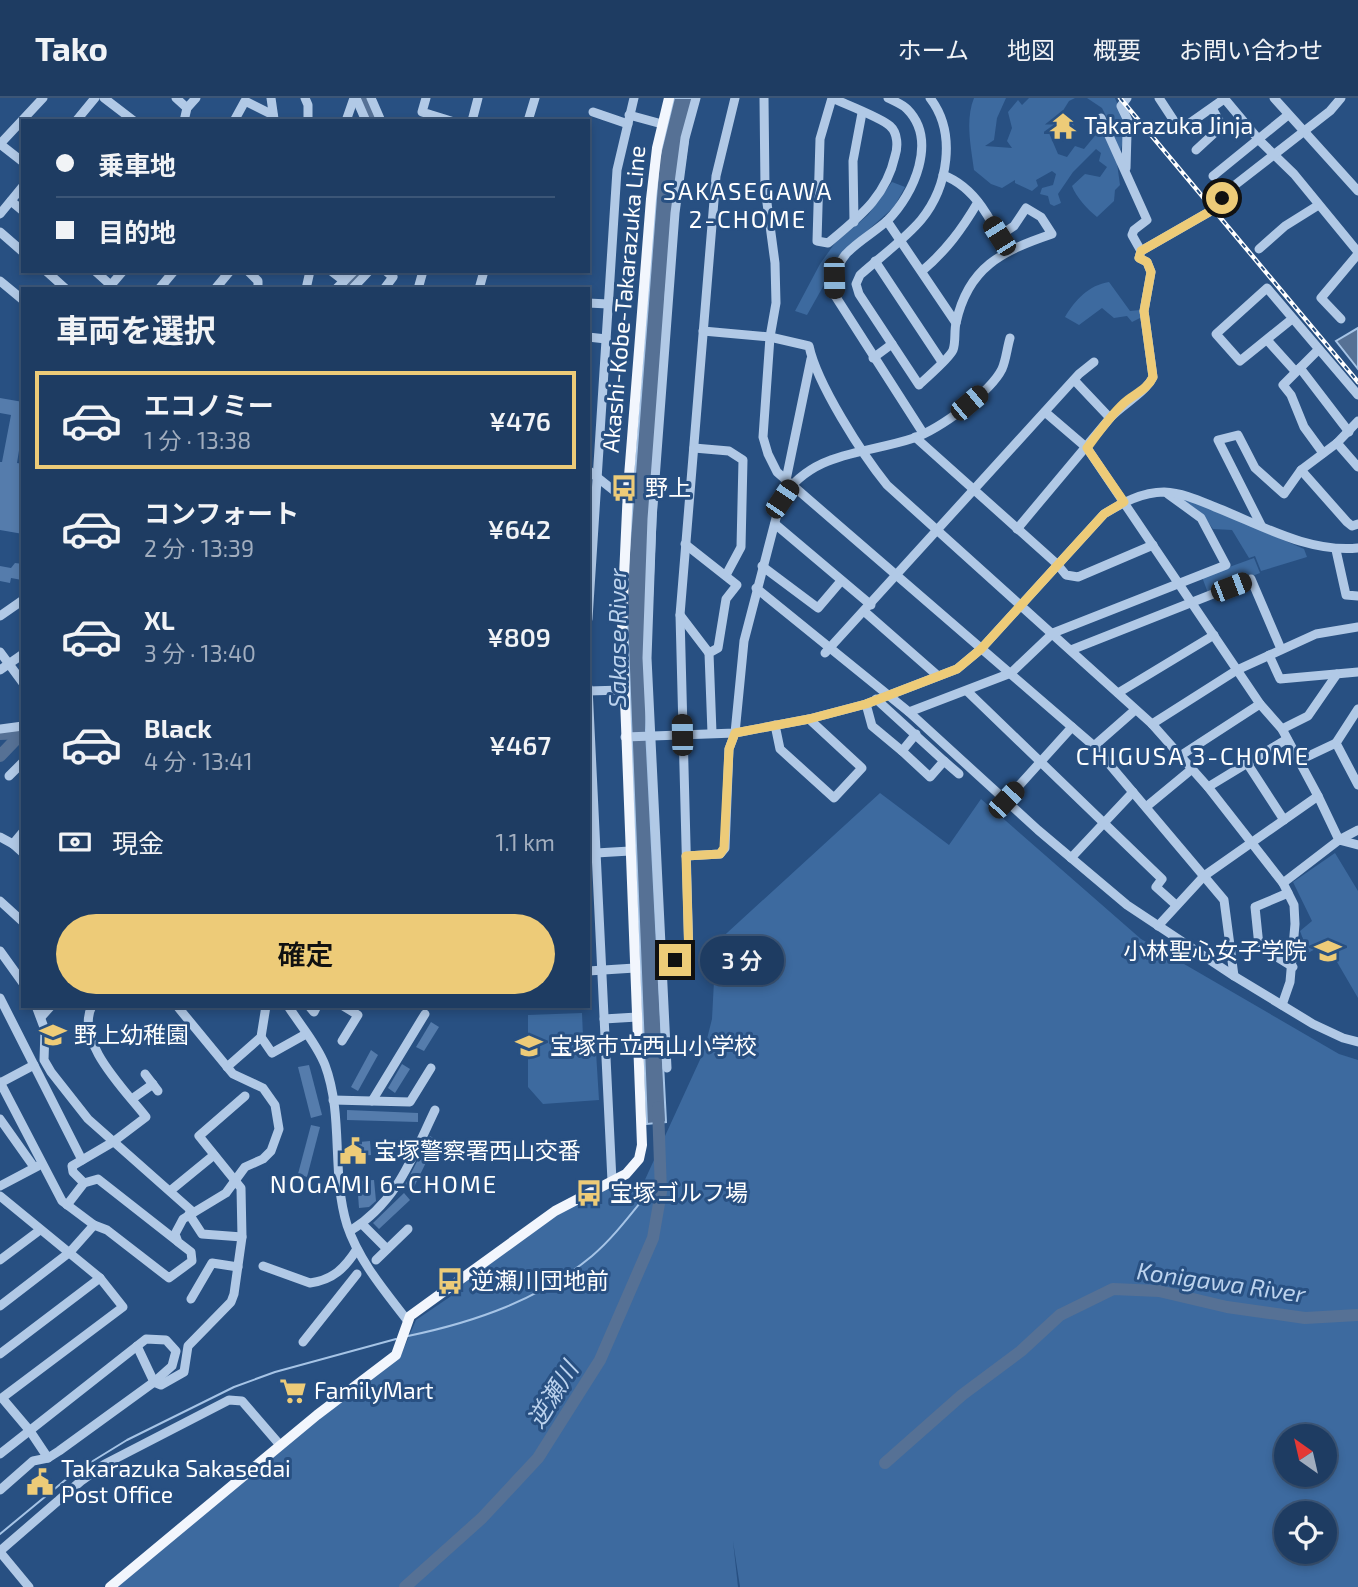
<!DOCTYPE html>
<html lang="ja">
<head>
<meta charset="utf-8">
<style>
	body { margin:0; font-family:"Exo 2","Noto Sans JP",sans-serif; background:#2b476b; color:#f1f3f6; height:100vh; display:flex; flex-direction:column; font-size:26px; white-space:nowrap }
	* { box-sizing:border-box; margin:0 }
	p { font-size:23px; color:#a1adbe }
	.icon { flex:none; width:38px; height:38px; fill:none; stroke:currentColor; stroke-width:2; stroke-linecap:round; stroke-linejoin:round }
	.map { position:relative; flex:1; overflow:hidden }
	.details { position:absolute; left:21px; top:189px; width:569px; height:721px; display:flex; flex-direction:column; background:#1e3c62; border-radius:0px; box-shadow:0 4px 10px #0003,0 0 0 2px #3c5677 }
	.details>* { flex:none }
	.banner { position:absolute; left:21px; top:21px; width:569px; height:154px; border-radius:0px; box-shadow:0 4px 10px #0003,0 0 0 2px #3c5677; display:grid; align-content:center; height:154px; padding:0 35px; background:#1e3c62 }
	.needle { width:46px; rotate:326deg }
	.controls { position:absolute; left:1274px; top:1326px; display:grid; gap:14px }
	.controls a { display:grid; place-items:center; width:63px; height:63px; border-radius:50%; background:#1e3c62; box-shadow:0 4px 10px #0003,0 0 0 2px #3c5677; font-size:35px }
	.end { position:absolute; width:32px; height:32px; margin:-16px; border:9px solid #edcb78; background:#111; box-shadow:0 0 0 4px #111 }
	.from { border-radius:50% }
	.bubble { position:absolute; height:49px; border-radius:24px; background:#1e3c62; box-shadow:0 4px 10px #0003,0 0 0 2px #3c5677; font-size:23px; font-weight:600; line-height:49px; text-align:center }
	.car { position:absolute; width:21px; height:42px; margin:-21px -10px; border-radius:9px; box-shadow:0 0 5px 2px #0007; background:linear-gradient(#222 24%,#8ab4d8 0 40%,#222 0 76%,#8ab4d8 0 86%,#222 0) }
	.banner b { display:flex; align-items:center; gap:24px; height:66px; font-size:26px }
	.banner b+b { border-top:2px solid #3c5677 }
	.banner i { width:18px; height:18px; background:#f1f3f6 }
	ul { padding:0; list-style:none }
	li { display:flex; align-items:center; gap:21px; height:98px; margin:0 14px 10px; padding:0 21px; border:4px solid transparent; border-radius:0px }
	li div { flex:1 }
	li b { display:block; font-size:26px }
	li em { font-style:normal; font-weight:600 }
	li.active { border-color:#edcb78 }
	li>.icon { width:63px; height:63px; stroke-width:1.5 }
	h2 { padding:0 35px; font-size:32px; line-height:84px }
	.pay { display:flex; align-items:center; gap:18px; height:77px; padding:0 35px; font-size:26px }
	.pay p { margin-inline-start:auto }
	.button { display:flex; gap:14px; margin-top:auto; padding:14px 35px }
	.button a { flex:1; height:80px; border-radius:42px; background:#edcb78; color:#111; font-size:28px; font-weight:600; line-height:80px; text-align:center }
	header { display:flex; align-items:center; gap:42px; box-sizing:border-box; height:98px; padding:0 35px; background:#1e3c62; border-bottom:2px solid #3c5677 }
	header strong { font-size:33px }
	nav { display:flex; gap:38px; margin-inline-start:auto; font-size:24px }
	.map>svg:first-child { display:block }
	.green { fill:#3d6a9f; fill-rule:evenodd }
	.water { fill:#567195; stroke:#a6c4e6; stroke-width:2 }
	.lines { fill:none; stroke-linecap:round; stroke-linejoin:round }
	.stream { stroke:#a6c4e6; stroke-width:2 }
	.river { stroke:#567195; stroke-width:12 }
	.building { fill:#557cac }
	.minor { stroke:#b1c9e6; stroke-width:9 }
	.major { stroke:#f2f6fd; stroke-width:10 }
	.rail-casing { stroke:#fff; stroke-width:4.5 }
	.rail { stroke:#285082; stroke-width:2; stroke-dasharray:5; stroke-linecap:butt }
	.route { stroke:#edcb78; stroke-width:9 }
	.labels { text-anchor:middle; stroke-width:6; stroke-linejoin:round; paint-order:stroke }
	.poi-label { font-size:23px; fill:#fff; stroke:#285082; text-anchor:start }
	.street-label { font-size:23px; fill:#fff; stroke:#285082 }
	.neighbourhood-label { font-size:24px; letter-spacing:2px; fill:#fff; stroke:#285082 }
	.water-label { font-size:24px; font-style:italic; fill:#bcd3ee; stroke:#285082 }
</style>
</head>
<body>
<header>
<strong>Tako</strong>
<nav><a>ホーム</a><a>地図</a><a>概要</a><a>お問い合わせ</a></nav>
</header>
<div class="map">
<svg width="1358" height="1489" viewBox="0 0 1358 1489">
	<rect width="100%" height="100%" fill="#285082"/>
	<g class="green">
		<path d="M974 0H1006L997 20 994 42 985 48 1012 50 1007 43 1012 30 1008 14 1018 2 1022 7 1029 0H1075L1069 3 1049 35 1058 56 1067 59 1075 48 1084 51 1108 22 1102 10 1087 0H1115L1127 29 1117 65 1120 87 1115 92 1114 103 1097 119C1088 112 1076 99 1072 88L1085 76 1100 79 1107 69 1099 63 1101 55 1096 51 1073 74 1058 96 1061 105 1054 108 1050 106 1048 98 1040 96 1042 90 1053 87 1056 76 1052 73 1036 82 1038 88 1032 93 1015 85V82L1002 90 991 86 974 72C971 49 965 22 974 0Z"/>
		<polygon points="892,84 905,89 894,109 842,155 807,217 795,213 820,166 835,145 868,117"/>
		<path d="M1109 184 1130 213 1140 212 1142 219 1132 224 1127 218 1114 220 1102 210 1079 227 1065 219C1075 202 1089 187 1109 184Z"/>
		<polygon points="1177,399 1186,400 1304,451 1307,459 1261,473 1255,458 1249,460 1232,432 1213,431 1203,417"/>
		<polygon points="1254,460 1260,475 1208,495 1202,479"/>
		<path d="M880 695 949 747 981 701 1141 841 1339 956 1358 962V1489H740L733 1443 738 1489H117L328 1312 401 1257 416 1222 460 1192 459 1189 545 1124 602 1092 643 1086 704 953 712 921 716 845ZM1286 1339H1325V1377H1286ZM1286 1416H1325V1454H1286Z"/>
		<polygon points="1335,755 1358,793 1358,900 1326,845 1308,855 1300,833 1312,823 1293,784"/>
		<polygon points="582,915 583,939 595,938 599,1002 543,1006 528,989 528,917"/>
	</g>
	<g class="water">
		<polygon points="674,0 694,0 666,192 646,632 666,1024 647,1026 626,494 659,61"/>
		<polygon points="1358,230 1358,271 1336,243"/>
	</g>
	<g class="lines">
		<g class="stream">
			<path d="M408 1238C475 1224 539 1202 592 1158 617 1137 638 1106 659 1082"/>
			<polyline points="0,1436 75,1374 127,1342 234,1289 275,1274 396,1241"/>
		</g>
		<g class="river">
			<polyline points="363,0 374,23"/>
			<polyline points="345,191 361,173"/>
			<polyline points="0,636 23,635"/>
			<polyline points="0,658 22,635"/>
			<polyline points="885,1365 962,1297 1021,1253 1060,1217 1113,1191 1159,1193 1227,1209 1305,1220 1358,1217"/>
			<polyline points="405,1489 482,1420 538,1360 600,1262 653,1140 661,1094 658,1009"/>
		</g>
	</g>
	<g class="building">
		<polygon points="1064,17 1074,27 1057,39 1052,34 1058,28 1056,25"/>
		<polygon points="0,300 23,304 23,327 17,365 23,366 23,436 0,432 0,364 2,364 11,317 0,315"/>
		<polygon points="15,465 23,466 22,482 11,480 10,485 0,483 0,468 11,470"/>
		<polygon points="431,924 439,929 424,953 416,949"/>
		<polygon points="371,952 378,957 358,993 351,989"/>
		<polygon points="402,966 410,971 395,995 388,990"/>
		<polygon points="309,967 322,1017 311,1020 298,969"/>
		<polygon points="347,1012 418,1015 418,1024 347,1022"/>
		<polygon points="311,1027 320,1029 307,1079 298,1076"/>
		<polygon points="430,1038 437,1042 413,1091 405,1087"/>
		<polygon points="370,1043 371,1057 350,1059 349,1045"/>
		<polygon points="374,1082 376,1103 369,1109 359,1110 357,1083"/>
		<polygon points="404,1095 410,1102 379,1131 373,1125"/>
	</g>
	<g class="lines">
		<g class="minor">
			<polyline points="104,0 134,23"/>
			<polyline points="176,0 187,10"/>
			<polyline points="271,0 274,21"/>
			<polyline points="305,0 308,7 308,23"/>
			<polyline points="356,0 366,23"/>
			<polyline points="371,0 381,23"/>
			<polyline points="426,0 422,14 451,23"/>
			<polyline points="764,0 765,90 775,165 776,205 770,239 763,339 768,356 777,374 1094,648 1224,802 1234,878"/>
			<path d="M832 0C845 6 882 20 890 28 898 35 898 49 895 58 886 99 859 119 828 145L817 143 820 41Z"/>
			<path d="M888 0C894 3 902 6 907 11 938 42 914 96 888 122 875 134 858 143 846 156 836 168 834 181 834 196L923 335"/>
			<path d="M930 0C957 35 948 89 921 122 904 142 880 159 860 177L856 186 859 196 919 287C927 279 949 261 953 252 956 244 954 233 956 225 968 169 1002 153 1052 136L1041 119 1026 110 1014 128 999 138"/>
			<polyline points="1159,0 1180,32 1224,1"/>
			<polyline points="1224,0 1259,42 1294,76 1358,154"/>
			<polyline points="1274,0 1358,93"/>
			<polyline points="593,14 628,26"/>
			<polyline points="629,17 662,26"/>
			<polyline points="76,23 95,0"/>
			<polyline points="184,23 187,10 196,0"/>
			<polyline points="234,23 245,3 273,17"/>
			<polyline points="346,23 354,0"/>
			<polyline points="472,23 478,0"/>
			<polyline points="528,23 535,0"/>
			<polyline points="0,46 43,0"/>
			<polyline points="0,46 23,64"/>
			<polyline points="1196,52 1222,28 1212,10"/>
			<polyline points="1126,70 1127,35 1131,29 1121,8 1127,0"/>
			<path d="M943 77C975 89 993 123 1005 154"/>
			<polyline points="1213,78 1288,17"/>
			<polyline points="11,103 23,113"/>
			<polyline points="0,116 23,88"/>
			<polyline points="887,123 956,225"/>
			<polyline points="854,124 853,63 862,15"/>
			<polyline points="0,134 23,154"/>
			<polyline points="1259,151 1285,128 1317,108"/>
			<polyline points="1141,153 1209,114 1235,87 1330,13 1341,0"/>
			<polyline points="875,163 942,264"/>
			<polyline points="46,173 66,191"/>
			<polyline points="95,173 115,191"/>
			<polyline points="248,173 258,183 258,191"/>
			<polyline points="331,173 344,183"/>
			<path d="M922 173C946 153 962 131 978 104"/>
			<polyline points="0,183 23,202"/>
			<polyline points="111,187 123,173"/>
			<polyline points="159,191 174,173"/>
			<polyline points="215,191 230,173"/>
			<polyline points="306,191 310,173"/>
			<polyline points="336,191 354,173"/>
			<polyline points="352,191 369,173"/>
			<polyline points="384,191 393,179 386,173"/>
			<polyline points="418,191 423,173"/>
			<polyline points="479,191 484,173"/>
			<polyline points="588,205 608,206"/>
			<polyline points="1292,221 1240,263 1216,236 1267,190 1358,297"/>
			<polyline points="1341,221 1321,200 1358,156"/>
			<path d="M703 233 770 239 809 248C817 286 862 356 887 387L1152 626 1208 689 1283 785 1294 807 1295 826 1290 884 1282 907"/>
			<polyline points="588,239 606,241"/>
			<polyline points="1268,243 1295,273"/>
			<polyline points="1318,252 1283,287 1291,297 1304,329 1323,355"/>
			<polyline points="873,260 892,246"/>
			<polyline points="1300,270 1349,334"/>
			<polyline points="1075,283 1110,320"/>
			<polyline points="1045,314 1087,350 1260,606 1282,631 1318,698 1204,778 1158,828"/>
			<polyline points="915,339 1057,466 1066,477 1078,479 1153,447"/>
			<polyline points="1337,345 1358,369"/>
			<polyline points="694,350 729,353 743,362 741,449 726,477"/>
			<polyline points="588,372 627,403"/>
			<polyline points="1301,372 1347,424 1352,428 1358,426"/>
			<polyline points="786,382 811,261"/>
			<polyline points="775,426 871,507"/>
			<polyline points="1261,427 1218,342 1238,337 1255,370 1284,396 1301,372 1337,345 1358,323"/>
			<path d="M1017 431 1110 320C1123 306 1145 295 1153 279L1144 213 1151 174 1147 164 1139 160 1141 153 1132 137 1134 132 1147 122 1101 20"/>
			<polyline points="685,446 737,487 726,501 718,550 709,555 712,635"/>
			<polyline points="1336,452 1346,497 1358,498"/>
			<polyline points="762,468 818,510 841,483"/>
			<polyline points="756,490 909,614 1038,732 1127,807 1234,878 1313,926 1343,940 1358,944"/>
			<polyline points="865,514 938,578"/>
			<polyline points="680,517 709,555"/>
			<polyline points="0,518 23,502"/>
			<polyline points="588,521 617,72 634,0"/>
			<polyline points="1071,552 1251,481 1281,551"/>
			<polyline points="0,554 23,585"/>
			<polyline points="825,555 1079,276 1094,264"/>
			<polyline points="1269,557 1280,581 1358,574"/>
			<polyline points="0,572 23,556"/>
			<polyline points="588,589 612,1083"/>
			<polyline points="588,593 623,592"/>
			<polyline points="967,593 1162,781 1156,789 1176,807"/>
			<polyline points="1118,595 1214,537"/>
			<polyline points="876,601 944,663 930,679 902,653"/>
			<polyline points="866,606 872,628 902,653 916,636"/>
			<polyline points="1358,611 1336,645 1358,687"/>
			<polyline points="909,614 1011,575 1053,535 1226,467 1201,420 1168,396"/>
			<polyline points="1152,626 1237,572 1316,536 1358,529"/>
			<polyline points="775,627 780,651 834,700 862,670 809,621"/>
			<polyline points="0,631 23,628"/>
			<polyline points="1282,631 1308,618 1337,576"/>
			<path d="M625 639 735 635 809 621 866 606 957 571 981 551 1104 416C1122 405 1142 394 1164 394 1183 395 1198 402 1215 409 1261 427 1308 455 1358 450"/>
			<polyline points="1094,648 1135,612"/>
			<polyline points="1180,658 1260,606"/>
			<polyline points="1300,662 1336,645"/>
			<polyline points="944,663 959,676"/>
			<polyline points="1247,665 1284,722"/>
			<polyline points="9,678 23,664"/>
			<polyline points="1208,689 1287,641"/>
			<polyline points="1318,698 1339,742 1358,732"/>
			<polyline points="1006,702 1072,629"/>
			<polyline points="1146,709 1192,671"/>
			<polyline points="23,734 13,746 23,755"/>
			<polyline points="0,739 13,746"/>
			<polyline points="596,755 630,753"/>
			<path d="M686 758 720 756 725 750 729 651 735 635 744 543 781 401C814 352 863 357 914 340 939 331 990 295 1002 271 1006 262 1007 250 1010 240"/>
			<polyline points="1071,760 1133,694"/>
			<polyline points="1283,785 1339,742 1358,747"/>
			<polyline points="1288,795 1255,809 1259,848 1293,869"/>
			<polyline points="0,803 23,824"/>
			<polyline points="0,853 23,885"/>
			<polyline points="661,864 689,861 680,517 716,78 735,0"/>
			<polyline points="588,873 635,870"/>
			<polyline points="0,900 82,1062"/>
			<polyline points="36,908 45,932 44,962 51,974 88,1021 193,1114"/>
			<path d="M288 908C300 927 317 946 325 967 344 1018 331 1075 347 1127 359 1163 384 1192 407 1222"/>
			<polyline points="309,908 314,914 317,908"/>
			<polyline points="42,918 51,908"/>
			<polyline points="604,921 637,919"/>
			<polyline points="261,939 272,955 306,936"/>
			<polyline points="342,943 358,917 343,908"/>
			<polyline points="227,969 261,939 266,908"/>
			<polyline points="667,970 647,560 652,421 675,115 685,40 696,0"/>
			<polyline points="145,976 158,993"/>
			<polyline points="0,984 62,1103 94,1127 107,1132 169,1180 192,1163 191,1154 178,1144 175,1136 183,1121 226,1095 245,1069 263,1061 271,1053 279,1031 275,1007 263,990 233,976 177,908"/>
			<polyline points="0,985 34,967"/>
			<polyline points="132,1001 153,986"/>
			<polyline points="333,1002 410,1004 431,970"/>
			<polyline points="372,1003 425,916"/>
			<polyline points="0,1021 34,1069"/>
			<path d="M84 1085 73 1074 72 1068 113 1044 146 1019C126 993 74 943 92 908"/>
			<polyline points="0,1088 38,1068"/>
			<polyline points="170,1093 214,1057"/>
			<polyline points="0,1098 100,1180 123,1209 2,1300 30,1333 48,1360"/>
			<polyline points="67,1107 84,1085 98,1081 177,1143"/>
			<polyline points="189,1116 202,1136 242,1139"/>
			<polyline points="362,1126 387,1151"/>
			<path d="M350 1133C397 1104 412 1060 435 1012"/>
			<polyline points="0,1162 40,1132"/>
			<polyline points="376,1162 408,1131"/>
			<path d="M263 1168 310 1185C333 1182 345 1170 357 1151"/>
			<polyline points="191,1201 212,1165 238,1169"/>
			<polyline points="0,1208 70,1154 94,1127"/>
			<polyline points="303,1244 357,1176"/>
			<polyline points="137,1248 154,1284"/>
			<polyline points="0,1256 100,1180"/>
			<polyline points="154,1284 161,1287 184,1274 188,1248 231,1204 234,1196 242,1139 241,1090 199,1038 245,998"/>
			<polyline points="0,1356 146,1241 166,1242 176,1253 172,1268 154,1284 59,1353 48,1360 33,1363 0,1392"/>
			<polyline points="0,1453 81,1383 105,1366 229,1302 242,1303 280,1347"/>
			<polyline points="0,1454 29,1489"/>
		</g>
		<polyline class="major" points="110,1489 317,1317 396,1257 410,1218 555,1113 626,1076 639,1061 642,1047 622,522 628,391 651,101 657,50 669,0"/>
		<defs>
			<polyline id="rail" points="1120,0 1358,284"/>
		</defs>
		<use href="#rail" class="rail-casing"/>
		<use href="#rail" class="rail"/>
	</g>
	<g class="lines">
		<path class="route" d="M675 862 689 861 686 758 720 756 724 750 729 651 735 635 809 621 866 606 957 571 981 551 1104 416 1124 404 1087 350C1098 335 1110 318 1124 305 1134 296 1147 292 1153 279L1144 213 1151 174 1147 164 1139 160 1141 153 1209 114 1222 100"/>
	</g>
	<defs>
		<symbol id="temple-bare" viewBox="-9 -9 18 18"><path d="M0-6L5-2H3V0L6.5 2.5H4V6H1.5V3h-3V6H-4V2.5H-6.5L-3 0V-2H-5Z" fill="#edcb78" stroke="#285082" stroke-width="2.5" paint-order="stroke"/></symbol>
		<symbol id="bus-bare" viewBox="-9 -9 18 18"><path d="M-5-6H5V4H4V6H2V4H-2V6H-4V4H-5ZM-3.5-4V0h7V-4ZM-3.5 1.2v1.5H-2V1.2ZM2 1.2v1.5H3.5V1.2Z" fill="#edcb78" stroke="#285082" stroke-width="2.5" paint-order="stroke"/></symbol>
		<symbol id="school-bare" viewBox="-9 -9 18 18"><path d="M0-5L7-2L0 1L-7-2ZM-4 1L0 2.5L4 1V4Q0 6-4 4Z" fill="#edcb78" stroke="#285082" stroke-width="2.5" paint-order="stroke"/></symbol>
		<symbol id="civic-bare" viewBox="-9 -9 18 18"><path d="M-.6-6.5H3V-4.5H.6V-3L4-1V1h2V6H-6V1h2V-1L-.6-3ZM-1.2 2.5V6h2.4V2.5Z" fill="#edcb78" stroke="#285082" stroke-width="2.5" paint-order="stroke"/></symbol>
		<symbol id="supermarket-bare" viewBox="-9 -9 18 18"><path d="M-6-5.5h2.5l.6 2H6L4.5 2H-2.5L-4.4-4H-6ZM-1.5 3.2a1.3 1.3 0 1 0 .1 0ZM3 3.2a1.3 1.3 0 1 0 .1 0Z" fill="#edcb78" stroke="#285082" stroke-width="2.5" paint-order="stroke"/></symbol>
	</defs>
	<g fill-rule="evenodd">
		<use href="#temple-bare" x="1044" y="9" width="38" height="38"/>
		<use href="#bus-bare" x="605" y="371" width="38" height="38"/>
		<use href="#school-bare" x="1309" y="834" width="38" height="38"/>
		<use href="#school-bare" x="34" y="918" width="38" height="38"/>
		<use href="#school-bare" x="510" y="929" width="38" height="38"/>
		<use href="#civic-bare" x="334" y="1034" width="38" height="38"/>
		<use href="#bus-bare" x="570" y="1076" width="38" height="38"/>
		<use href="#bus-bare" x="431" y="1164" width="38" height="38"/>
		<use href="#supermarket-bare" x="274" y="1274" width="38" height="38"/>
		<use href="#civic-bare" x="21" y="1365" width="38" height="38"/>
	</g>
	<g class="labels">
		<g class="poi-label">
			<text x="1084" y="36">Takarazuka Jinja</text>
			<text x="645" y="398">野上</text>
			<text x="1307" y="861" text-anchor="end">小林聖心女子学院</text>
			<text x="74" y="945">野上幼稚園</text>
			<text x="550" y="956">宝塚市立西山小学校</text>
			<text x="374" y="1061">宝塚警察署西山交番</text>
			<text x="610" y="1103">宝塚ゴルフ場</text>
			<text x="471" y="1191">逆瀬川団地前</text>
			<text x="314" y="1301">FamilyMart</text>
			<text x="61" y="1379">Takarazuka Sakasedai<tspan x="61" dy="26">Post Office</tspan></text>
		</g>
		<g class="street-label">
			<text transform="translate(624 201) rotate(-85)" y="8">Akashi-Kobe-Takarazuka Line</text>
		</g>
		<g class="neighbourhood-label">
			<text x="748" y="102">SAKASEGAWA<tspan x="748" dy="28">2-CHOME</tspan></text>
			<text x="1193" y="667">CHIGUSA 3-CHOME</text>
			<text x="384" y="1095">NOGAMI 6-CHOME</text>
		</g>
		<g class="water-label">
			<text transform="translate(618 540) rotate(-90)" y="8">Sakase River</text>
			<text transform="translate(1221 1185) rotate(8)" y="8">Konigawa River</text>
			<text transform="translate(553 1297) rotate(-58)" y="8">逆瀬川</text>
		</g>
	</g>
</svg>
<div class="controls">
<a><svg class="needle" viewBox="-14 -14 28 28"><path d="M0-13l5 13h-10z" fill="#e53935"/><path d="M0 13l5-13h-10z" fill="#a1adbe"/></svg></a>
<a><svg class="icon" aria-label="locate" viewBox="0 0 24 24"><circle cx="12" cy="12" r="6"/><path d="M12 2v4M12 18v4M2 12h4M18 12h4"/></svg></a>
</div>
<i class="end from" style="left:1222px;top:100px"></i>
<i class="end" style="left:675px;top:862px"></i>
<div class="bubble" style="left:700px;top:838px;width:84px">3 分</div>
<i class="car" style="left:999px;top:138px;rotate:328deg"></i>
<i class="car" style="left:834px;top:180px;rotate:179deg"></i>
<i class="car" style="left:969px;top:305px;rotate:50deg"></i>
<i class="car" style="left:782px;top:401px;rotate:34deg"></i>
<i class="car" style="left:1231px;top:489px;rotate:69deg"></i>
<i class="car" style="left:682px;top:637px;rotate:359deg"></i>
<i class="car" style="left:1006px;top:702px;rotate:43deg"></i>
<div class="banner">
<b><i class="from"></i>乗車地</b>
<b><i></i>目的地</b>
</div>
<section class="details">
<h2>車両を選択</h2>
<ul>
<li class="active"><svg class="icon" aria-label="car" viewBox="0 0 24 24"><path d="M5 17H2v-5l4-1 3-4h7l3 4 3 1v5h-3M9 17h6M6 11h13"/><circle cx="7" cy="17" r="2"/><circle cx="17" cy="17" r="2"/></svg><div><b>エコノミー</b><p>1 分 · 13:38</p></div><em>¥476</em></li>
<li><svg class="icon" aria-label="car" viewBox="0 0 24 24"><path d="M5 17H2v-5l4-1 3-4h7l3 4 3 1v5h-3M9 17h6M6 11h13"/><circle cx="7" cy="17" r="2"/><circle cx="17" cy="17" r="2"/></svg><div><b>コンフォート</b><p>2 分 · 13:39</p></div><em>¥642</em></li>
<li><svg class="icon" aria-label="car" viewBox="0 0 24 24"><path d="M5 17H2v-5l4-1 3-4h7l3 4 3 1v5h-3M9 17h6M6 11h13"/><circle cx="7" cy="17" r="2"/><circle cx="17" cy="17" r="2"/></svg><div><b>XL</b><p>3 分 · 13:40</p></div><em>¥809</em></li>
<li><svg class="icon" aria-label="car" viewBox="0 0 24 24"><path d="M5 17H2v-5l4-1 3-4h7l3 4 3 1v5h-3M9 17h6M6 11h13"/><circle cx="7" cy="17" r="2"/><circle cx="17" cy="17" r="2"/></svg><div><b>Black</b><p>4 分 · 13:41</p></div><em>¥467</em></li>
</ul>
<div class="pay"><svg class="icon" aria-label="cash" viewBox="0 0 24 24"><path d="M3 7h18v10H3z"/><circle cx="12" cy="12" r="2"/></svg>現金<p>1.1 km</p></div>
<div class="button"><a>確定</a></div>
</section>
</div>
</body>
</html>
